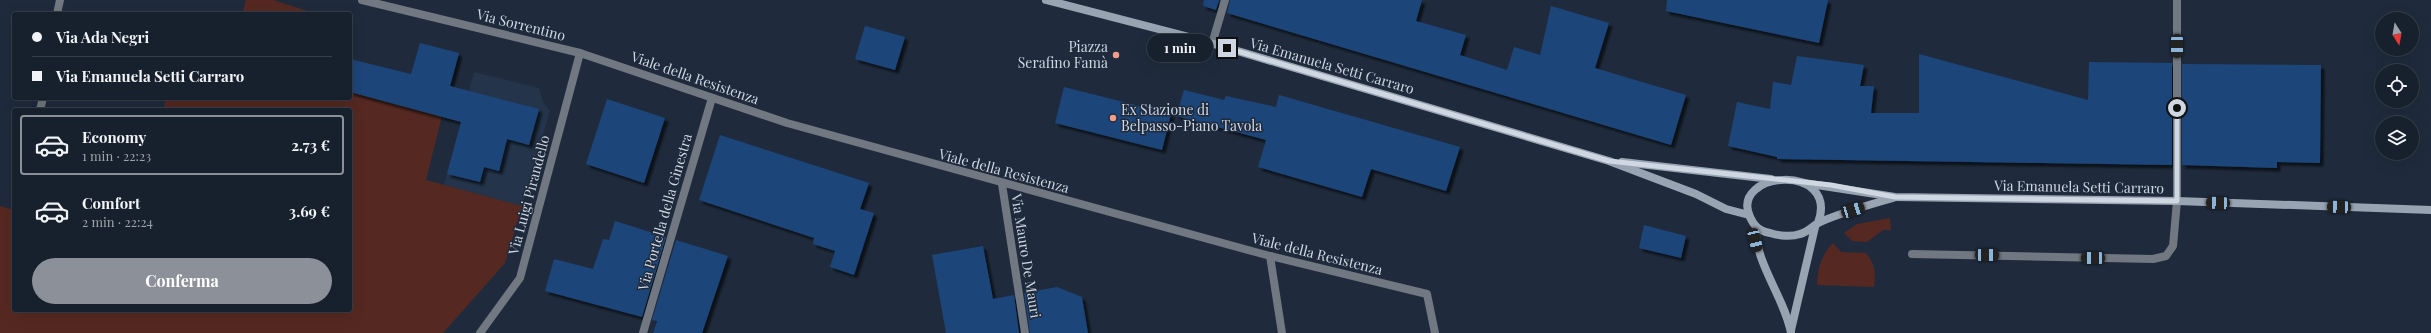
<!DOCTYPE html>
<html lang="it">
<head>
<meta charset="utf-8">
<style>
	body { margin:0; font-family:"Playfair Display",serif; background:#202835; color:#f1f3f6; height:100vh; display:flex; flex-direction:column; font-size:15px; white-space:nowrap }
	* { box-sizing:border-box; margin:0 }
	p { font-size:13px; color:#9ea3aa }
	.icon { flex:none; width:22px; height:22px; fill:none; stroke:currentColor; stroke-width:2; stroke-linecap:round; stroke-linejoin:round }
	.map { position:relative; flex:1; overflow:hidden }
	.sheet { position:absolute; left:12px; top:108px; width:340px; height:204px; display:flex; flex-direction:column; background:#17202d; border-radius:4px; box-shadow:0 4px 16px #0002,0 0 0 1px #363e49 }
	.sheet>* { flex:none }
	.guide { position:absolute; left:12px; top:12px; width:340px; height:88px; border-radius:4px; box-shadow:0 4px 16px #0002,0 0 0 1px #363e49; display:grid; align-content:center; height:88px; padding:0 20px; background:#17202d }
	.needle { width:26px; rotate:169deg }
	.buttons { position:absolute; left:2375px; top:12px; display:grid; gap:8px }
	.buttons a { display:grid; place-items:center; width:44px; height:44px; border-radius:50%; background:#17202d; box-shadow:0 4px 16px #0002,0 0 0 1px #363e49; font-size:20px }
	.end { position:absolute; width:18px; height:18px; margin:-9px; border:5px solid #cfd7e2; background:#111; box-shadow:0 0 0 2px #111 }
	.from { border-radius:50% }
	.bubble { position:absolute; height:28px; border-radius:14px; background:#17202d; box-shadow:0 4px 16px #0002,0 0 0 1px #363e49; font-size:13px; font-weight:700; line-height:28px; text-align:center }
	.car { position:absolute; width:12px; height:24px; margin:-12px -6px; border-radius:5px; box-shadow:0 0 3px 1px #0007; background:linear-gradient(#222 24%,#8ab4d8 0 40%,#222 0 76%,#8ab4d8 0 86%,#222 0) }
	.guide b { display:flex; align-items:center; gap:14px; height:38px; font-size:15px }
	.guide b+b { border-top:1px solid #363e49 }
	.guide i { width:10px; height:10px; background:#f1f3f6 }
	ul { padding:7px 0 0; list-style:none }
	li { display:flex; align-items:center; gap:12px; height:60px; margin:0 8px 6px; padding:0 12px; border:2px solid transparent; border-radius:4px }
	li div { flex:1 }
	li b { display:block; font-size:15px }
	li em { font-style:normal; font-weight:700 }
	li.active { border-color:#8c9099 }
	li>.icon { width:36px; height:36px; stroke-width:1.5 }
	.primary-button { display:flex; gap:8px; margin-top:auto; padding:8px 20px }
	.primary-button a { flex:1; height:46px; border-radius:24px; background:#8c9099; color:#fff; font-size:16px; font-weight:700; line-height:46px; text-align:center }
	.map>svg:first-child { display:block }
	.built { fill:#23344b }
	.green { fill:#552921 }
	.building { fill:#1c457a; filter:url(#shadow) }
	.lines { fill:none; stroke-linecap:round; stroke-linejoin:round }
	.street { stroke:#717881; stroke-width:8 }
	.secondary { stroke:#99a4b3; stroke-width:8 }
	.route { stroke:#cfd7e2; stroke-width:5 }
	.poi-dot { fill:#f49d8c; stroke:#1f2b3c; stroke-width:1.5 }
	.labels { text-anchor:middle; stroke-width:3; stroke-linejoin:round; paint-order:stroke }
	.street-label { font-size:14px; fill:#cfd7e2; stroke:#1f2b3c }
	.poi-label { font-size:14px; fill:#cfd7e2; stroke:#1f2b3c; text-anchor:end }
</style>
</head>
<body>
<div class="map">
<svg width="2431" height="333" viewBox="0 0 2431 333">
	<defs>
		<filter id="shadow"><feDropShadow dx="3.5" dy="3.5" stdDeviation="1" flood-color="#0009"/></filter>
	</defs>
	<rect width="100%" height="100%" fill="#1f2b3c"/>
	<polygon class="built" points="474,72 539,88 543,102 550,111 522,206 444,185"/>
	<g class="green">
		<polygon points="246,0 273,0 317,14 242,14"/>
		<polygon points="350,92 442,116 426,180 522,206 505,263 443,333 0,333 0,206 14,210 14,310 350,310 350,110 164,110 165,98 350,98"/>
		<polygon points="1890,218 1891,230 1883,230 1867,242 1852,241 1844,233 1857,224"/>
		<path d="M1833 243 1841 252 1866 253C1875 264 1876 273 1874 287L1817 285C1818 267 1821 256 1833 243Z"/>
	</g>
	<g class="building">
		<polygon points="1204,0 1219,0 1216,10 1203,6"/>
		<polygon points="1230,0 1422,0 1416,21 1466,35 1460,55 1507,70 1514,47 1540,55 1551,6 1609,23 1595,68 1686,95 1671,145 1227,13"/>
		<polygon points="1667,0 1828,0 1819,43 1666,11"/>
		<polygon points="865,26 905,37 895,70 855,59"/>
		<polygon points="420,43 459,53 450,86 539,109 529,145 507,139 499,171 484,167 480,182 447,174 461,122 350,92 350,59 411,74"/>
		<polygon points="1919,54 2088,100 2089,62 2172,63 2172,165 1777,159 1777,157 1728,146 1737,102 1770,109 1773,82 1791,85 1797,56 1864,65 1860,86 1874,86 1871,113 1919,113"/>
		<polygon points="2182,64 2321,65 2320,163 2277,162 2277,168 2182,165"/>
		<polygon points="1064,87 1171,114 1162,150 1055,123"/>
		<polygon points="1184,90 1224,100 1226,96 1276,107 1279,95 1460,147 1446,191 1371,169 1362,197 1258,167 1266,140 1176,116"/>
		<polygon points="607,99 665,118 644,183 586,164"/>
		<polygon points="720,135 869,183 860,209 874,213 854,275 830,267 835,251 813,244 814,238 699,200"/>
		<polygon points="615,221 666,237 642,317 545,291 554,259 593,269 603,239 609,240"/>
		<polygon points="1644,225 1686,236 1681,258 1639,248"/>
		<polygon points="676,240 728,256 702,333 653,333 657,321 652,320"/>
		<polygon points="983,246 993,299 1014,295 1019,333 946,333 932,255"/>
		<polygon points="1057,287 1082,297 1088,333 1030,333 1024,293"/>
	</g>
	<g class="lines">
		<g class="street">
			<polyline points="362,0 580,53 787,123 1270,256 1427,294 1435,333"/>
			<polyline points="57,14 60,0"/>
			<polyline points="1212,44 1225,0"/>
			<polyline points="40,110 43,98"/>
			<polyline points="1002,184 1025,333"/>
			<polyline points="1912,254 2153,259 2166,256 2173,246 2177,201 2177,0"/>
			<polyline points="1270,256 1282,333"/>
			<polyline points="480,333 520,278 580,53"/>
			<polyline points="643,333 712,98"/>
		</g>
		<g class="secondary">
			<polyline points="1046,0 1197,39 1609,161 1696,194 1726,209 1749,215"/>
			<polyline points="1622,162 1771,179"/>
			<polyline points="1804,183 1895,197 2177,201 2431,210"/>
			<path d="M1818 223C1840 162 1729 171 1750 217 1754 226 1759 231 1770 233 1779 236 1792 237 1800 234 1809 232 1813 225 1820 222 1843 212 1868 205 1893 198"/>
			<path d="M1756 227C1754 262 1785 298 1791 333"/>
			<polyline points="1791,330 1815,227"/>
		</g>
	</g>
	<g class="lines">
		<polyline class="route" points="1227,48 1609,161 1831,185 1895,197 2177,201 2177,108"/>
	</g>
	<g class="poi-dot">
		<circle cx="1116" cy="55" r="4"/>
		<circle cx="1113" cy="118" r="4"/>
	</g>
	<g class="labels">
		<g class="street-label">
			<text transform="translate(521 25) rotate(14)" y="5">Via Sorrentino</text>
			<text transform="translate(1332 66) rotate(16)" y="5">Via Emanuela Setti Carraro</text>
			<text transform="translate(695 78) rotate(19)" y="5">Viale della Resistenza</text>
			<text transform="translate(1004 171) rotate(15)" y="5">Viale della Resistenza</text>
			<text transform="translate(2079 187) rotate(1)" y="5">Via Emanuela Setti Carraro</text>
			<text transform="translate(529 195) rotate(-75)" y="5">Via Luigi Pirandello</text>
			<text transform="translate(665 212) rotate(-74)" y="5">Via Portella della Ginestra</text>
			<text transform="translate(1317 254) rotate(14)" y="5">Viale della Resistenza</text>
			<text transform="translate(1026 256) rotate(81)" y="5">Via Mauro De Mauri</text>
		</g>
		<g class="poi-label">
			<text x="1108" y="52">Piazza<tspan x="1108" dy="16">Serafino Famà</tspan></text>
			<text x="1121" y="115" text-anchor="start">Ex Stazione di<tspan x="1121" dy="16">Belpasso-Piano Tavola</tspan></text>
		</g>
	</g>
</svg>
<div class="buttons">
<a><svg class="needle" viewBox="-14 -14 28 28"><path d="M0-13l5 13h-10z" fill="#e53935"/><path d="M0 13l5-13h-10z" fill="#9ea3aa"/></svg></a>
<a><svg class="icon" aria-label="locate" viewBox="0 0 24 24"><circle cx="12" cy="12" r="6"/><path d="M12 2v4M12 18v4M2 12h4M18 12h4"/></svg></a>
<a><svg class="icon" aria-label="layers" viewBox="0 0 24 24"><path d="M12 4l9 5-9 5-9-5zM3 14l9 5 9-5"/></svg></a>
</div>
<i class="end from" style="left:2177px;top:108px"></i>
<i class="end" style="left:1227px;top:48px"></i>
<div class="bubble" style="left:1147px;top:34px;width:66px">1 min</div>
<i class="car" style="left:2177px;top:46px;rotate:180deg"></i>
<i class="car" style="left:2218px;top:203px;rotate:272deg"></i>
<i class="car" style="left:2339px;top:207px;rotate:272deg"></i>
<i class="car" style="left:1853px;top:210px;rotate:73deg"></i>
<i class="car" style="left:1755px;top:240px;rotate:167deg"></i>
<i class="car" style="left:1987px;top:255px;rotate:91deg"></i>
<i class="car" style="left:2093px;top:258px;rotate:271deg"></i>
<div class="guide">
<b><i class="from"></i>Via Ada Negri</b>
<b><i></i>Via Emanuela Setti Carraro</b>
</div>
<section class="sheet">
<ul>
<li class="active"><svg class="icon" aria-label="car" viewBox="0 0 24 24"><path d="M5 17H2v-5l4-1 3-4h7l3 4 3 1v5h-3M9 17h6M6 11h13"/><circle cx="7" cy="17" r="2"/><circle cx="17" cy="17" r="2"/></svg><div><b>Economy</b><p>1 min · 22:23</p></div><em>2.73 €</em></li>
<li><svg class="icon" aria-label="car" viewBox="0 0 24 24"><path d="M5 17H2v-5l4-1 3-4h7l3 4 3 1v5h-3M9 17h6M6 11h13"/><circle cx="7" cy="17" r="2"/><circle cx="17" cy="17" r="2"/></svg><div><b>Comfort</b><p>2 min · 22:24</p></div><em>3.69 €</em></li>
</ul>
<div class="primary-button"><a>Conferma</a></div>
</section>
</div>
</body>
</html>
